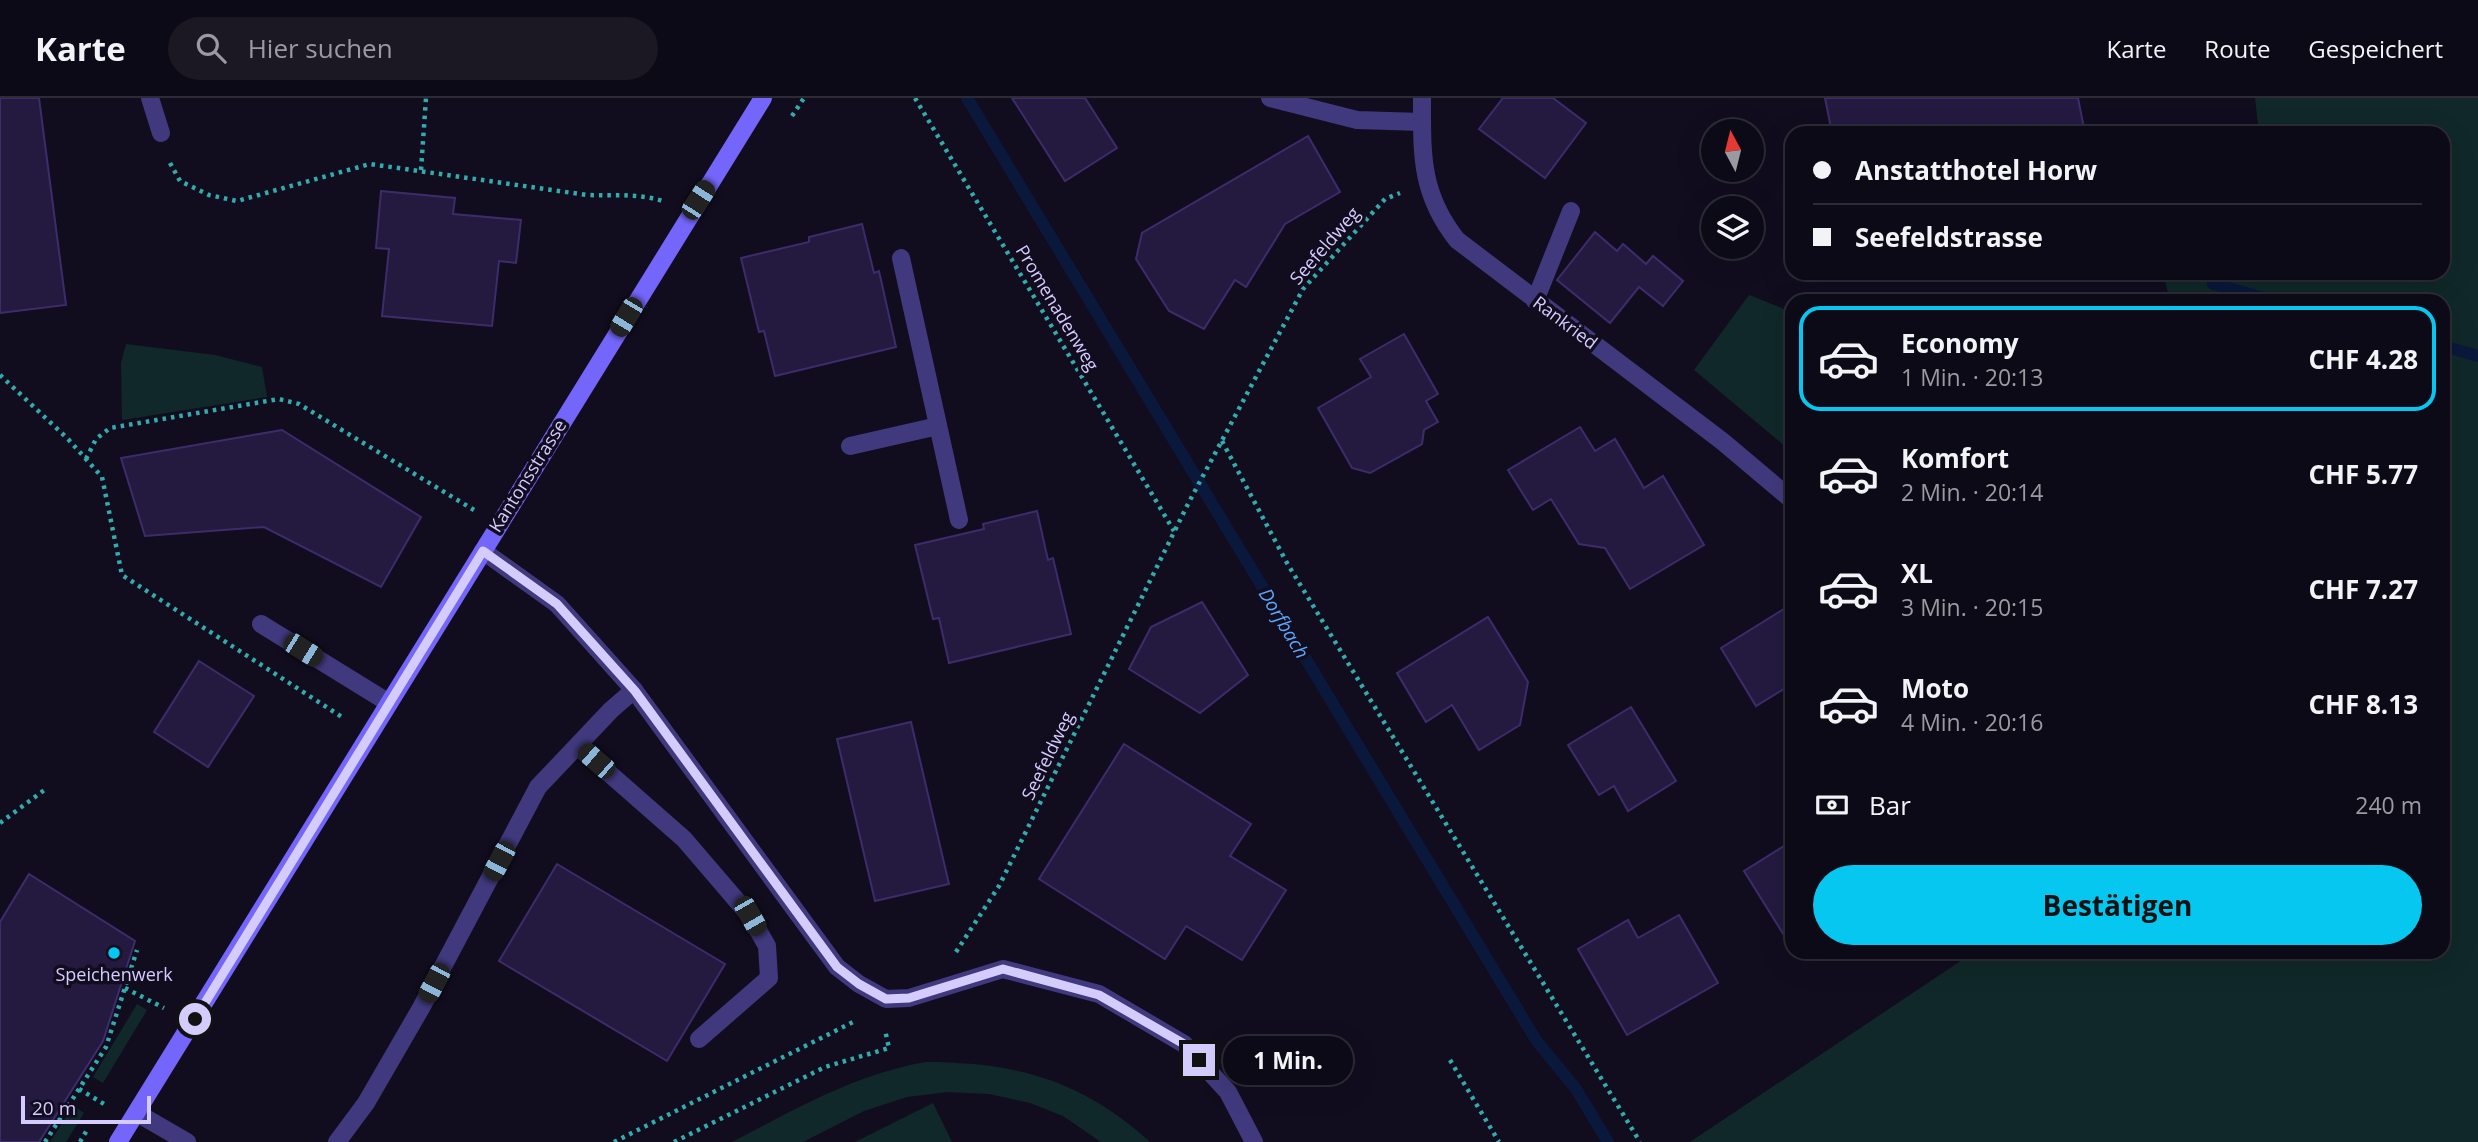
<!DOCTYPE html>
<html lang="de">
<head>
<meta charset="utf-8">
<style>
	body { margin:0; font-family:"Open Sans",sans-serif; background:#1b1824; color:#f1f3f6; height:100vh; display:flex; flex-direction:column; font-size:26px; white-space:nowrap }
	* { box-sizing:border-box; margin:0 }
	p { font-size:23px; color:#9a9aa1 }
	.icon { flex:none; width:38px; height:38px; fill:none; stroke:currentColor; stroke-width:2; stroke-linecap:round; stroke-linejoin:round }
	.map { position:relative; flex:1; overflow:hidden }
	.side { position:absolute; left:1785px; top:196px; width:665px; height:665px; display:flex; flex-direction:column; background:#0d0a17; border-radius:21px; box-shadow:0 7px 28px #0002,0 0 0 2px #2d2b36 }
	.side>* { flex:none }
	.guide { position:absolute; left:1785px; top:28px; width:665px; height:154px; border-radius:21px; box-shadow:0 7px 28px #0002,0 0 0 2px #2d2b36; display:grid; align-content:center; height:154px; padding:0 28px; background:#0d0a17 }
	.needle { width:46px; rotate:353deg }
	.controls { position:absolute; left:1701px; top:21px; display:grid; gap:14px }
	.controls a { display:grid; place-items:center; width:63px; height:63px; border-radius:50%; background:#0d0a17; box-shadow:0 7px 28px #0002,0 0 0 2px #2d2b36; font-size:35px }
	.scale { position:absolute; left:21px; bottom:18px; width:130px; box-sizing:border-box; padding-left:7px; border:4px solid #d5ccfe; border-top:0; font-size:19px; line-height:24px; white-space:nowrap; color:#d5ccfe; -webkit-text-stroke:5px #110d1f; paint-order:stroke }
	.end { position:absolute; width:32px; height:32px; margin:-16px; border:9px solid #d5ccfe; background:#111; box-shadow:0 0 0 4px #111 }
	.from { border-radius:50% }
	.bubble { position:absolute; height:49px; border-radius:24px; background:#0d0a17; box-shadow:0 7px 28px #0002,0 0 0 2px #2d2b36; font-size:23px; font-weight:700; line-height:49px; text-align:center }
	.car { position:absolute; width:21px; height:42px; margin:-21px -10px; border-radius:9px; box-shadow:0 0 5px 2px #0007; background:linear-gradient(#222 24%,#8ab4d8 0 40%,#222 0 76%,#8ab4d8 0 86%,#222 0) }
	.guide b { display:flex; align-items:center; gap:24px; height:66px; font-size:26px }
	.guide b+b { border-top:2px solid #2d2b36 }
	.guide i { width:18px; height:18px; background:#f1f3f6 }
	ul { padding:12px 0 0; list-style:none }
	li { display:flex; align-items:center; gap:21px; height:105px; margin:0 14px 10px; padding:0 14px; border:4px solid transparent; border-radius:21px }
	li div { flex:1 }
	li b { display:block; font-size:26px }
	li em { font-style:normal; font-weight:700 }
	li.active { border-color:#06c7ef }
	li>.icon { width:63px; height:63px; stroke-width:1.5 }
	.pay { display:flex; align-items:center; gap:18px; height:77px; padding:0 28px; font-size:26px }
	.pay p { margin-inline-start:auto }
	.cta { display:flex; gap:14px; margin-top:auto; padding:14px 28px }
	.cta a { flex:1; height:80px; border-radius:42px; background:#06c7ef; color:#111; font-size:28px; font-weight:700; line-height:80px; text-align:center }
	header { display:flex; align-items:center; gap:42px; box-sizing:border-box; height:98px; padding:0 35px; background:#0d0a17; border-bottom:2px solid #2d2b36 }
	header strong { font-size:33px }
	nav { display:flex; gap:38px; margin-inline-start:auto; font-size:24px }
	.search { width:490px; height:63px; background:#1b1824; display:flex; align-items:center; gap:18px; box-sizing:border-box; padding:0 24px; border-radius:38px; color:#9a9aa1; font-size:26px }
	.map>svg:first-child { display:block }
	.green { fill:#102829 }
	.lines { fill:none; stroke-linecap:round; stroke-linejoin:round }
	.stream { stroke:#0a183b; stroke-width:12 }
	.building { fill:#24193f; stroke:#3d2c6b; stroke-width:2 }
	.path { stroke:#31acad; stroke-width:4.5; stroke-dasharray:3.5 5; stroke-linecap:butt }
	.service { stroke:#40397d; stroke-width:18 }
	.minor { stroke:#40397d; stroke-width:18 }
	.secondary { stroke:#7466fb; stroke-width:18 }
	.route { stroke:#d5ccfe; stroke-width:9 }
	.poi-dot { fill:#06c7ef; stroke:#110d1f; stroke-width:2.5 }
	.labels { text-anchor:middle; stroke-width:7; stroke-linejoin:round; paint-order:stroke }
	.street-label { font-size:18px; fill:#d5ccfe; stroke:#110d1f }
	.poi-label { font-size:18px; fill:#d5ccfe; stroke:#110d1f }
	.water-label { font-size:19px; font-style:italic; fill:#5da6fb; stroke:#110d1f }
</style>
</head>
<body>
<header>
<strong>Karte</strong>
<div class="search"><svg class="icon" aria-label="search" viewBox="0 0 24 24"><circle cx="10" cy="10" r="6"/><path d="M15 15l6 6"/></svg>Hier suchen</div>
<nav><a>Karte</a><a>Route</a><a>Gespeichert</a></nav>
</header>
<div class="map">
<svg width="2478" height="1044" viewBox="0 0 2478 1044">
	<rect width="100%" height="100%" fill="#110d1f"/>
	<g class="green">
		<polygon points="2255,0 2478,0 2478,1044 1690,1044 1974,854 2443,854 2443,203 2170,203 2163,175 2443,175 2443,35 2259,35"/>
		<polygon points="1749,197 1792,214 1792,354 1694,272"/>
		<polygon points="126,246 215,257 262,269 267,299 122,322 121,265"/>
		<polygon points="137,906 147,912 103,985 93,979"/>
		<path d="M925 964C1015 964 1082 982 1150 1044H1101L1063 1018 1030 1005 989 996 948 994 907 999 864 1013 803 1044H732C798 1010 851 978 925 964Z"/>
		<polygon points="933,1005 952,1044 855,1044"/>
		<polygon points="73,1008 84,1015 66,1044 50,1044"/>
	</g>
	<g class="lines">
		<g class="stream">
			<polyline points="967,0 1536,942 1576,991 1608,1044"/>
			<polyline points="2213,186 2275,203"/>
			<polyline points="2443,248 2478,258"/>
		</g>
	</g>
	<g class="building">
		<polygon points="0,0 39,0 66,207 0,215"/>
		<polygon points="1012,0 1085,0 1117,50 1065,83"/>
		<polygon points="1503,0 1553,0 1586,25 1545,80 1479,31"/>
		<polygon points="1825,0 2078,0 2085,35 1832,35"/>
		<polygon points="1308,38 1340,94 1285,126 1246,189 1235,182 1204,231 1169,213 1136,161 1142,135"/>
		<polygon points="381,93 455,100 453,116 521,122 516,165 499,163 492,228 382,218 389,151 376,150"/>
		<polygon points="862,126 874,175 879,173 896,249 775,278 764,233 759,234 741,160 809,144 809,139"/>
		<polygon points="1595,134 1617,153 1623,146 1646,166 1653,158 1683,183 1663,208 1639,189 1610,225 1557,182"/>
		<polygon points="1404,236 1438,296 1426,303 1438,324 1424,332 1422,346 1370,375 1352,370 1318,310 1371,279 1360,261"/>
		<polygon points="1580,329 1595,353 1615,341 1644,390 1663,378 1704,447 1630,491 1605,450 1579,446 1551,401 1533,412 1508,372"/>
		<polygon points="282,332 421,419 381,489 264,429 145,438 121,360"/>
		<polygon points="1037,413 1048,462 1053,460 1071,536 949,565 939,520 933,521 915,447 984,431 983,426"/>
		<polygon points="1202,504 1248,577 1200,615 1129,571 1151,529"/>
		<polygon points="1792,506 1792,586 1756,608 1721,550"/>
		<polygon points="1488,519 1528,584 1520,627 1479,652 1452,607 1426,624 1397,575"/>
		<polygon points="199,563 254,598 208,669 154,634"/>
		<polygon points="1631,609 1676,683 1628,713 1614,688 1599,697 1568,647"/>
		<polygon points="911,624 949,786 875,803 837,641"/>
		<polygon points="1124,646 1251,726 1230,758 1286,792 1242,862 1186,828 1165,861 1039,781"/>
		<polygon points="1792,743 1792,850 1744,773"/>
		<polygon points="557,766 725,866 667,963 499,863"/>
		<polygon points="29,776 135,843 103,943 39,1044 0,1044 0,824"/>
		<polygon points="1679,817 1718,885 1627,937 1578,851 1628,822 1638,840"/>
	</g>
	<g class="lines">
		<g class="path">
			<polyline points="915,0 1174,433"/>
			<polyline points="792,18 804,0"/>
			<path d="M170 65 180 83 209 97 237 103 370 66 587 97C614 98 637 95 663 103"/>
			<polyline points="421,72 426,0"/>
			<polyline points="0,277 68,341 102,379 122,477 345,621"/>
			<polyline points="1222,343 1287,465 1640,1044"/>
			<polyline points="86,361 96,341 110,330 279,301 299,306 474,412"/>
			<polyline points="0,725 47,690"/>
			<polyline points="956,854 999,788 1189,404 1303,191 1385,101 1400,95"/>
			<polyline points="125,890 164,910"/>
			<polyline points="1450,962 1499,1044"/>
			<polyline points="79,991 104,1006"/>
			<polyline points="45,1044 106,949 137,852"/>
			<polyline points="80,1044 87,1032"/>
			<polyline points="614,1044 857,922"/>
			<polyline points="674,1044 825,969 889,950 885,932"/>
		</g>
		<g class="service">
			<polyline points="1270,0 1357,22 1422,24"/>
			<polyline points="901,160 959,422"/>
			<polyline points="1535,203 1571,113"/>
			<polyline points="850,348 938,328"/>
			<polyline points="261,526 389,605"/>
			<polyline points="578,648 684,741 750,818 767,848 769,880 699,941"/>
			<polyline points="137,1015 187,1044"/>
			<polyline points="337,1044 366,1005 421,910 538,689 611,612 634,592"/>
		</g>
		<g class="minor">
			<polyline points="150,0 161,35"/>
			<path d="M1422 0C1422 56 1420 95 1457 142L1722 343 1792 402"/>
			<polyline points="483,453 557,506 634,592 837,869 859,886 886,901 909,900 1003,871 1099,896 1184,946 1228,994 1254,1044"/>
		</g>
		<polyline class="secondary" points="118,1044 763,0"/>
	</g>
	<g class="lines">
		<polyline class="route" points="195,921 483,453 557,506 635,593 837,869 859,886 886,901 909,900 1003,871 1099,897 1184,946 1199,962"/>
	</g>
	<circle class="poi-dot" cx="114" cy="855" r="7"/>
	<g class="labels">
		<g class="street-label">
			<text transform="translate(1325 148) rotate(-49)" y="6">Seefeldweg</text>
			<text transform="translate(1057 210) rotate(59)" y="6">Promenadenweg</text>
			<text transform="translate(1565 225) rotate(37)" y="6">Rankried</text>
			<text transform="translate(528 378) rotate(-58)" y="6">Kantonsstrasse</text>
			<text transform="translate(1048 658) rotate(-64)" y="6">Seefeldweg</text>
		</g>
		<g class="poi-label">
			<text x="114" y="883">Speichenwerk</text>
		</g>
		<g class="water-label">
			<text transform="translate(1284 525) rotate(59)" y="7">Dorfbach</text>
		</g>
	</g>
</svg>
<div class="controls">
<a><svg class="needle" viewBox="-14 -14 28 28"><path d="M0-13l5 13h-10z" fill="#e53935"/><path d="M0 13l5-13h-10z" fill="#9a9aa1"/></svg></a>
<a><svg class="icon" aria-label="layers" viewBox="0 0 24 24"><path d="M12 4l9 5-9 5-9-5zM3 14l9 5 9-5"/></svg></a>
</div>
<div class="scale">20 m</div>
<i class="end from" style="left:195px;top:921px"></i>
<i class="end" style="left:1199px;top:962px"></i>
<div class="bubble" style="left:1223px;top:938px;width:130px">1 Min.</div>
<i class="car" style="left:698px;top:102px;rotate:33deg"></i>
<i class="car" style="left:626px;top:219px;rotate:211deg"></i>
<i class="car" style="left:303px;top:552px;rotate:122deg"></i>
<i class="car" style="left:596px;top:663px;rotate:311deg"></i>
<i class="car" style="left:499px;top:763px;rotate:208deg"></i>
<i class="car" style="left:750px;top:818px;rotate:150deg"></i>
<i class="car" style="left:434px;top:885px;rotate:208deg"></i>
<div class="guide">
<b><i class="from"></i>Anstatthotel Horw</b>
<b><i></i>Seefeldstrasse</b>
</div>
<section class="side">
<ul>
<li class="active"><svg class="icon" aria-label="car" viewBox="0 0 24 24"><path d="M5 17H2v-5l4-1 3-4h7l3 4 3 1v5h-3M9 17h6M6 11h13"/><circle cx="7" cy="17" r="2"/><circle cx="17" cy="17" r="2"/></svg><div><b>Economy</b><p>1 Min. · 20:13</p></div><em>CHF 4.28</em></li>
<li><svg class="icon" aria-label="car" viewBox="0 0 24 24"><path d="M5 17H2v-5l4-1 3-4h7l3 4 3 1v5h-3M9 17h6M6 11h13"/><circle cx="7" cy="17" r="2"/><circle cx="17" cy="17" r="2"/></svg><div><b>Komfort</b><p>2 Min. · 20:14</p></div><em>CHF 5.77</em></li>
<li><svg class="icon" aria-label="car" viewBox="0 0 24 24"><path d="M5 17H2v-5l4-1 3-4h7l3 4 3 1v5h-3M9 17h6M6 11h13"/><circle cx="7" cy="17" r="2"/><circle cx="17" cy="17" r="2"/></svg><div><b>XL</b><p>3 Min. · 20:15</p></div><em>CHF 7.27</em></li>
<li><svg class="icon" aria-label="car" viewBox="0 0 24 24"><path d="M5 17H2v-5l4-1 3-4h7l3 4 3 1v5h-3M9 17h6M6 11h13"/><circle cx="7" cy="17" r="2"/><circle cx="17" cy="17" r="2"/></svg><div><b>Moto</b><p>4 Min. · 20:16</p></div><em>CHF 8.13</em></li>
</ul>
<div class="pay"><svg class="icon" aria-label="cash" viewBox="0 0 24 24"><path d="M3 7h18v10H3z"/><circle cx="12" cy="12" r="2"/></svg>Bar<p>240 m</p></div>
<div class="cta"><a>Bestätigen</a></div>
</section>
</div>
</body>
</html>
